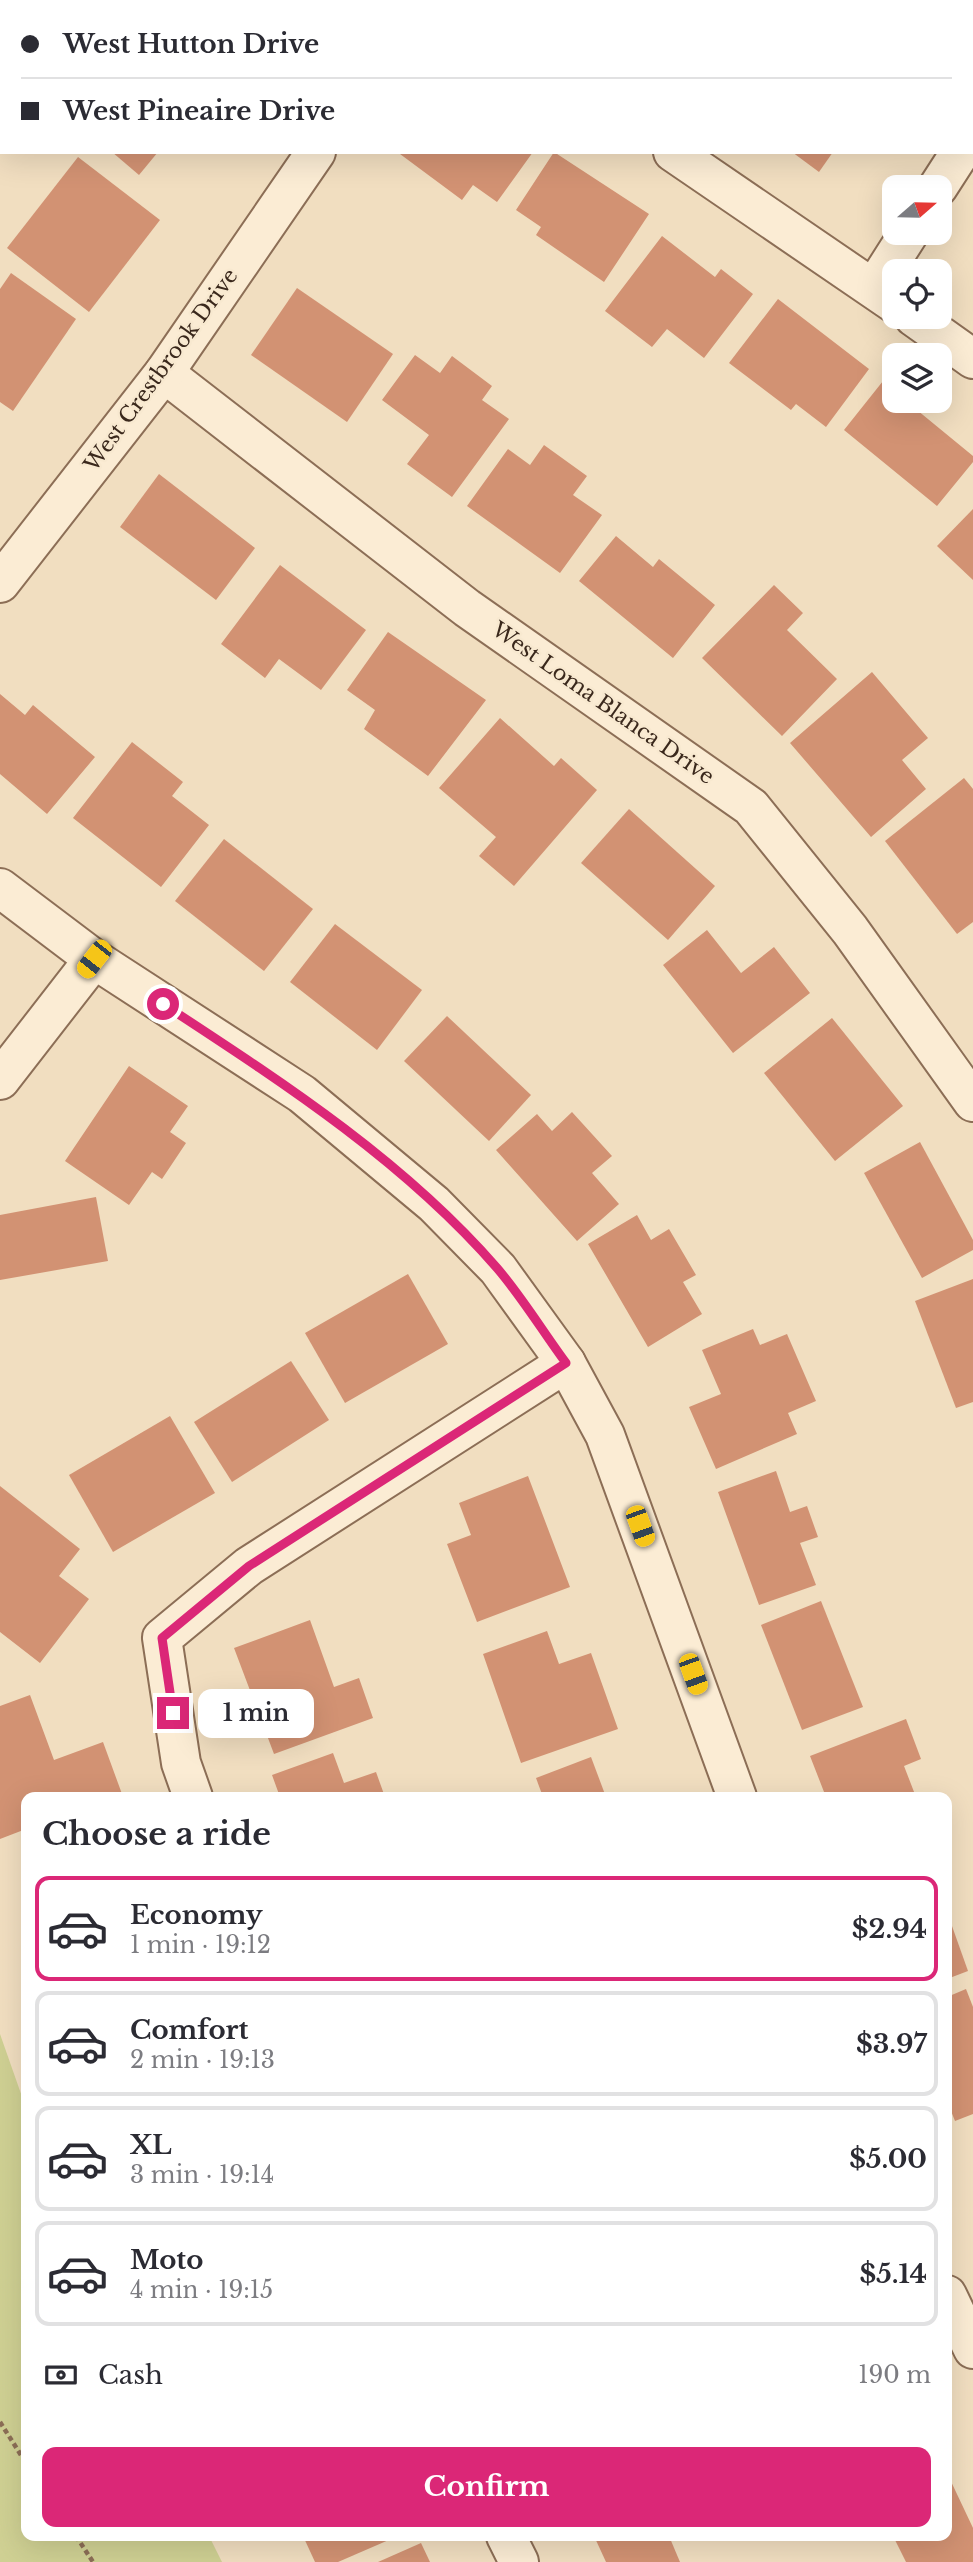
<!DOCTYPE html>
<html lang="en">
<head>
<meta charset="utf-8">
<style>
	body { margin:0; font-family:"Libre Baskerville",serif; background:#f7f7f7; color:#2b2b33; height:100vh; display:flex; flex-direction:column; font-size:26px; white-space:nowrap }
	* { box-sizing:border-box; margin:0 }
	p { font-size:23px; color:#7c7c81 }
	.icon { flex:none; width:38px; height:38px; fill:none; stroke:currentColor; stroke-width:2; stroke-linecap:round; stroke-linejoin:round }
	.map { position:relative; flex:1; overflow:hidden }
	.details { position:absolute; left:21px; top:1792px; width:931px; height:749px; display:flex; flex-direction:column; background:#fff; border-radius:14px; box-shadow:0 7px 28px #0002 }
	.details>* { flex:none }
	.banner { position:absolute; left:0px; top:0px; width:973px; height:154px; box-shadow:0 7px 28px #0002; display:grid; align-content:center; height:154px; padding:0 21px; background:#fff }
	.needle { width:46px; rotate:70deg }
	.fabs { position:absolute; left:882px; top:175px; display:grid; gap:14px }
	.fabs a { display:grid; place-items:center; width:70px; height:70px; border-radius:14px; background:#fff; box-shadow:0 7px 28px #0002; font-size:35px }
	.end { position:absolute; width:32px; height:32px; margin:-16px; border:9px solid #db2777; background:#fff; box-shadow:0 0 0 4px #fff }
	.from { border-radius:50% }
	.bubble { position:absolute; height:49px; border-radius:14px; background:#fff; box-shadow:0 7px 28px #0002; font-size:23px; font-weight:700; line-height:49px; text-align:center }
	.car { position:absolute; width:21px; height:42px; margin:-21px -10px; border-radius:9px; box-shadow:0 0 5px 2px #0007; background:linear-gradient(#f5c518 24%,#345 0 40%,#f5c518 0 76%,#345 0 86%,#f5c518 0) }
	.banner b { display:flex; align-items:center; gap:24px; height:66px; font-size:26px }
	.banner b+b { border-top:2px solid #e1e1e2 }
	.banner i { width:18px; height:18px; background:#2b2b33 }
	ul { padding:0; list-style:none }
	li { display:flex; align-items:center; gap:21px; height:105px; margin:0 14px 10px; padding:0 7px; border:4px solid #e1e1e2; border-radius:14px }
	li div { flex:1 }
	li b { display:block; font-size:26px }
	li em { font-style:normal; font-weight:700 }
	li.on { border-color:#db2777 }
	li>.icon { width:63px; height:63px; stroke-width:1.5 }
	h2 { padding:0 21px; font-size:32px; line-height:84px }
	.pay { display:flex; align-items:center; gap:18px; height:77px; padding:0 21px; font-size:26px }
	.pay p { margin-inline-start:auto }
	.primary-button { display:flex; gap:14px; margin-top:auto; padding:14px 21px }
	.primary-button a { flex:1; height:80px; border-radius:14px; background:#db2777; color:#fff; font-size:28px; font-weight:700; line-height:80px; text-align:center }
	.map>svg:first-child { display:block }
	.green { fill:#cfd093 }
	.building { fill:#d29273 }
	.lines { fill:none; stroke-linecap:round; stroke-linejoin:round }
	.minor-casing { stroke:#8c6e56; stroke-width:42 }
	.path { stroke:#8c6e56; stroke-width:4.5; stroke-dasharray:5 3.5; stroke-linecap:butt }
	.minor { stroke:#fbecd4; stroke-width:38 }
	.route { stroke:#db2777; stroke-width:9 }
	.labels { text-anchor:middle; stroke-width:5; stroke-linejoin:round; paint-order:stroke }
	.street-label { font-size:21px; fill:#3a281c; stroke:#f8e9d0 }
</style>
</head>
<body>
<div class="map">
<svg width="973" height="2562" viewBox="0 0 973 2562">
	<rect width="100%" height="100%" fill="#f1dec0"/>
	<g class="green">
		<polygon points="0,0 87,0 2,2 0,125"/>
		<polygon points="0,2034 26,2108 26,2536 209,2536 222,2562 0,2562"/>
	</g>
	<g class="building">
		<polygon points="112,152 158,152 139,175"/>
		<polygon points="402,152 533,152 497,202 473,185 462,200 400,154"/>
		<polygon points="554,152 649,214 604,282 536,235 541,227 516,210"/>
		<polygon points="792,152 833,152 819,172"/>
		<polygon points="78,157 160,220 89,312 7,248"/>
		<polygon points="662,236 715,277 721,269 753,294 704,358 667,329 652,347 605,311"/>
		<polygon points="11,273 76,319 13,411 0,402 0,289"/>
		<polygon points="297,288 393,354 347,422 251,355"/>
		<polygon points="778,299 869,369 826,427 796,404 791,410 729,363"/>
		<polygon points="415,355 440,373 452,356 492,386 482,400 509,419 452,497 407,464 429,435 382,400"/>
		<polygon points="883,381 894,391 894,401 906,401 973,456 973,462 937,506 844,430"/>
		<polygon points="544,445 587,476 573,495 602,515 560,573 467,506 508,449 530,465"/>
		<polygon points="159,474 255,548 216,600 120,527"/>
		<polygon points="973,509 973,580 937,546"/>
		<polygon points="616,536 653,567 659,559 715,605 673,658 579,581"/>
		<polygon points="280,565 366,630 321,690 279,659 265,678 221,644"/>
		<polygon points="774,585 803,613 787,630 837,679 782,736 702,658"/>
		<polygon points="388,632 486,700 428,776 364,729 375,710 347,690"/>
		<polygon points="872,672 928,738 902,760 926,789 871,837 790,743"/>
		<polygon points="0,694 25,715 33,705 95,757 47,814 0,774"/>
		<polygon points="500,718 554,766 561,758 597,790 514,886 479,856 496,837 439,788"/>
		<polygon points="132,742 183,782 172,796 209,825 161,887 73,818"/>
		<polygon points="964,778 973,789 973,922 957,934 885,841"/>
		<polygon points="629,809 715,886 668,940 581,863"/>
		<polygon points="224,839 313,909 264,971 175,901"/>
		<polygon points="335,924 422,990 377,1050 290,982"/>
		<polygon points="707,930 741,973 774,947 810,993 733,1053 663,965"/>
		<polygon points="447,1016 531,1095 489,1141 404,1061"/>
		<polygon points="832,1018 903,1106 835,1161 764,1073"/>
		<polygon points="129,1066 188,1106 170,1132 186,1143 162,1179 152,1172 129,1205 65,1161"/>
		<polygon points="572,1112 612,1156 592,1173 619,1204 577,1241 496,1150 537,1114 552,1131"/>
		<polygon points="920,1142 973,1240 973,1250 922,1278 864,1173"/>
		<polygon points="96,1197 108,1261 0,1280 0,1215"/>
		<polygon points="637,1215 651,1240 669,1229 696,1275 683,1282 702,1314 648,1347 588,1244"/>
		<polygon points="408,1274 448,1344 345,1403 305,1333"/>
		<polygon points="973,1279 973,1402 956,1408 915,1301"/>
		<polygon points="753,1329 760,1345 787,1334 816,1401 788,1413 797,1434 716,1469 689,1407 721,1394 702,1350"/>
		<polygon points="291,1361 329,1420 232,1482 194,1422"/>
		<polygon points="170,1416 215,1493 113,1552 69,1475"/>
		<polygon points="776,1471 790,1512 807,1506 818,1537 800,1543 816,1585 759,1605 718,1492"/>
		<polygon points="528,1476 570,1587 477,1622 447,1544 471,1535 459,1503"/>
		<polygon points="0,1486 80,1549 59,1576 89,1599 40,1663 0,1632"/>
		<polygon points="821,1601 863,1707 802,1730 761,1625"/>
		<polygon points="310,1620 334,1687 359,1678 373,1718 274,1754 234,1648"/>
		<polygon points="547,1631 559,1664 591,1653 618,1729 521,1763 483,1654"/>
		<polygon points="30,1695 54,1760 103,1742 122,1794 112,1797 26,1797 26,1829 0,1839 0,1706"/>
		<polygon points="906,1719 921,1759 904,1766 916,1797 826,1797 810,1756"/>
		<polygon points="333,1753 344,1783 376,1772 385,1797 280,1797 272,1775"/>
		<polygon points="591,1757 606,1797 543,1797 536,1778"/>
		<polygon points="947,1912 968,1971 947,1979"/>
		<polygon points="966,1989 973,2007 973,2114 955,2121 947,2101 947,1997"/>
		<polygon points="947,2473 973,2528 973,2562 906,2562 893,2536 947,2536"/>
		<polygon points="303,2536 398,2536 338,2562 315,2562"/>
		<polygon points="594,2536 669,2536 680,2562 606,2562"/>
		<polygon points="421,2543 430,2562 378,2562"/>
	</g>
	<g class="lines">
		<defs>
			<g id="minor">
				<polyline points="448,0 451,2"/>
				<polyline points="673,152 894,303"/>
				<polyline points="938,187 958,156"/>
				<polyline points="874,288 909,233"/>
				<polyline points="914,317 973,359"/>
				<polyline points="164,373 467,608 751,807 850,930 973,1102"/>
				<polyline points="0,583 164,373 316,152"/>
				<polyline points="0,888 94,959 302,1094 434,1204 498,1269 566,1363 605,1435 737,1797"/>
				<polyline points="0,1080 94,959"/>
				<polyline points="193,1797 181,1763 162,1638 249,1566 566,1363"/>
				<polyline points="947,2295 973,2349"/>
				<polyline points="506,2536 519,2562"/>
			</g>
		</defs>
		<use href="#minor" class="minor-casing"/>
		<g class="path">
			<polyline points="0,2422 26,2463"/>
			<polyline points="76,2536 93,2562"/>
		</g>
		<use href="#minor" class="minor"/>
	</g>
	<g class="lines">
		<path class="route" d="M163 1004C282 1082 403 1160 497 1268 522 1297 543 1332 566 1363L249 1566 162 1638 173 1713"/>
	</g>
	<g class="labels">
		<g class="street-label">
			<text transform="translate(161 370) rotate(-54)" y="7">West Crestbrook Drive</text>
			<text transform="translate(603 703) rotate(35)" y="7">West Loma Blanca Drive</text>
		</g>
	</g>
</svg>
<div class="fabs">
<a><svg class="needle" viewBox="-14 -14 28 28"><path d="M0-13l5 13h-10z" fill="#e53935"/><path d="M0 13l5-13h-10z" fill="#7c7c81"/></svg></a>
<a><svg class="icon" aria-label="locate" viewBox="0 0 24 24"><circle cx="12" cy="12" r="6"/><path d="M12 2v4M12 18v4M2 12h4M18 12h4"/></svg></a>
<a><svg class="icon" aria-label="layers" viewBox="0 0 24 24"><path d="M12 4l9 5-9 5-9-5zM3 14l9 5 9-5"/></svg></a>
</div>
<i class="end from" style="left:163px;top:1004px"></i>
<i class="end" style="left:173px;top:1713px"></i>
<div class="bubble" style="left:198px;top:1689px;width:116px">1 min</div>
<i class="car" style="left:94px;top:959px;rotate:218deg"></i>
<i class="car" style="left:640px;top:1526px;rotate:160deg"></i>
<i class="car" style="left:693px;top:1674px;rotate:160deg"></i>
<div class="banner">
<b><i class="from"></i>West Hutton Drive</b>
<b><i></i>West Pineaire Drive</b>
</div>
<section class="details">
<h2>Choose a ride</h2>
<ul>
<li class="on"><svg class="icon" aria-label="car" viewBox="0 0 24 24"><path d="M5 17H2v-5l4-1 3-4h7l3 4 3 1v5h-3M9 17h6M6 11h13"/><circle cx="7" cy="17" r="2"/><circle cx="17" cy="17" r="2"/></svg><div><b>Economy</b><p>1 min · 19:12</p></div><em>$2.94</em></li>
<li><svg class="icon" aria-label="car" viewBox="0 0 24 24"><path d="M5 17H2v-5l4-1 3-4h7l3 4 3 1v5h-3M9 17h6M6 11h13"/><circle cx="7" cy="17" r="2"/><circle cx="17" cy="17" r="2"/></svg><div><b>Comfort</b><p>2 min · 19:13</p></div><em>$3.97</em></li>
<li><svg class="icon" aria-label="car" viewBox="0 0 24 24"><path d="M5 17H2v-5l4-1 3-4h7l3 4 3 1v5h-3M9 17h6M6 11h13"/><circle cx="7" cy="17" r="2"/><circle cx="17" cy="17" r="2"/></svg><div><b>XL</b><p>3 min · 19:14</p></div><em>$5.00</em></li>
<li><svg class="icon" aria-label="car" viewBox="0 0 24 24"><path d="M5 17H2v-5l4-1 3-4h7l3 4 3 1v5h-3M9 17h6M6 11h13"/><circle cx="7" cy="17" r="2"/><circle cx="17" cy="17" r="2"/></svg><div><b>Moto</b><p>4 min · 19:15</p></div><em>$5.14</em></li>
</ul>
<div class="pay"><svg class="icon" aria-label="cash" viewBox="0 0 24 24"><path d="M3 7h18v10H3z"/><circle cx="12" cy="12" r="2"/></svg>Cash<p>190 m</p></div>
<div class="primary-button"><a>Confirm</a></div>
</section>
</div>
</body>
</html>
